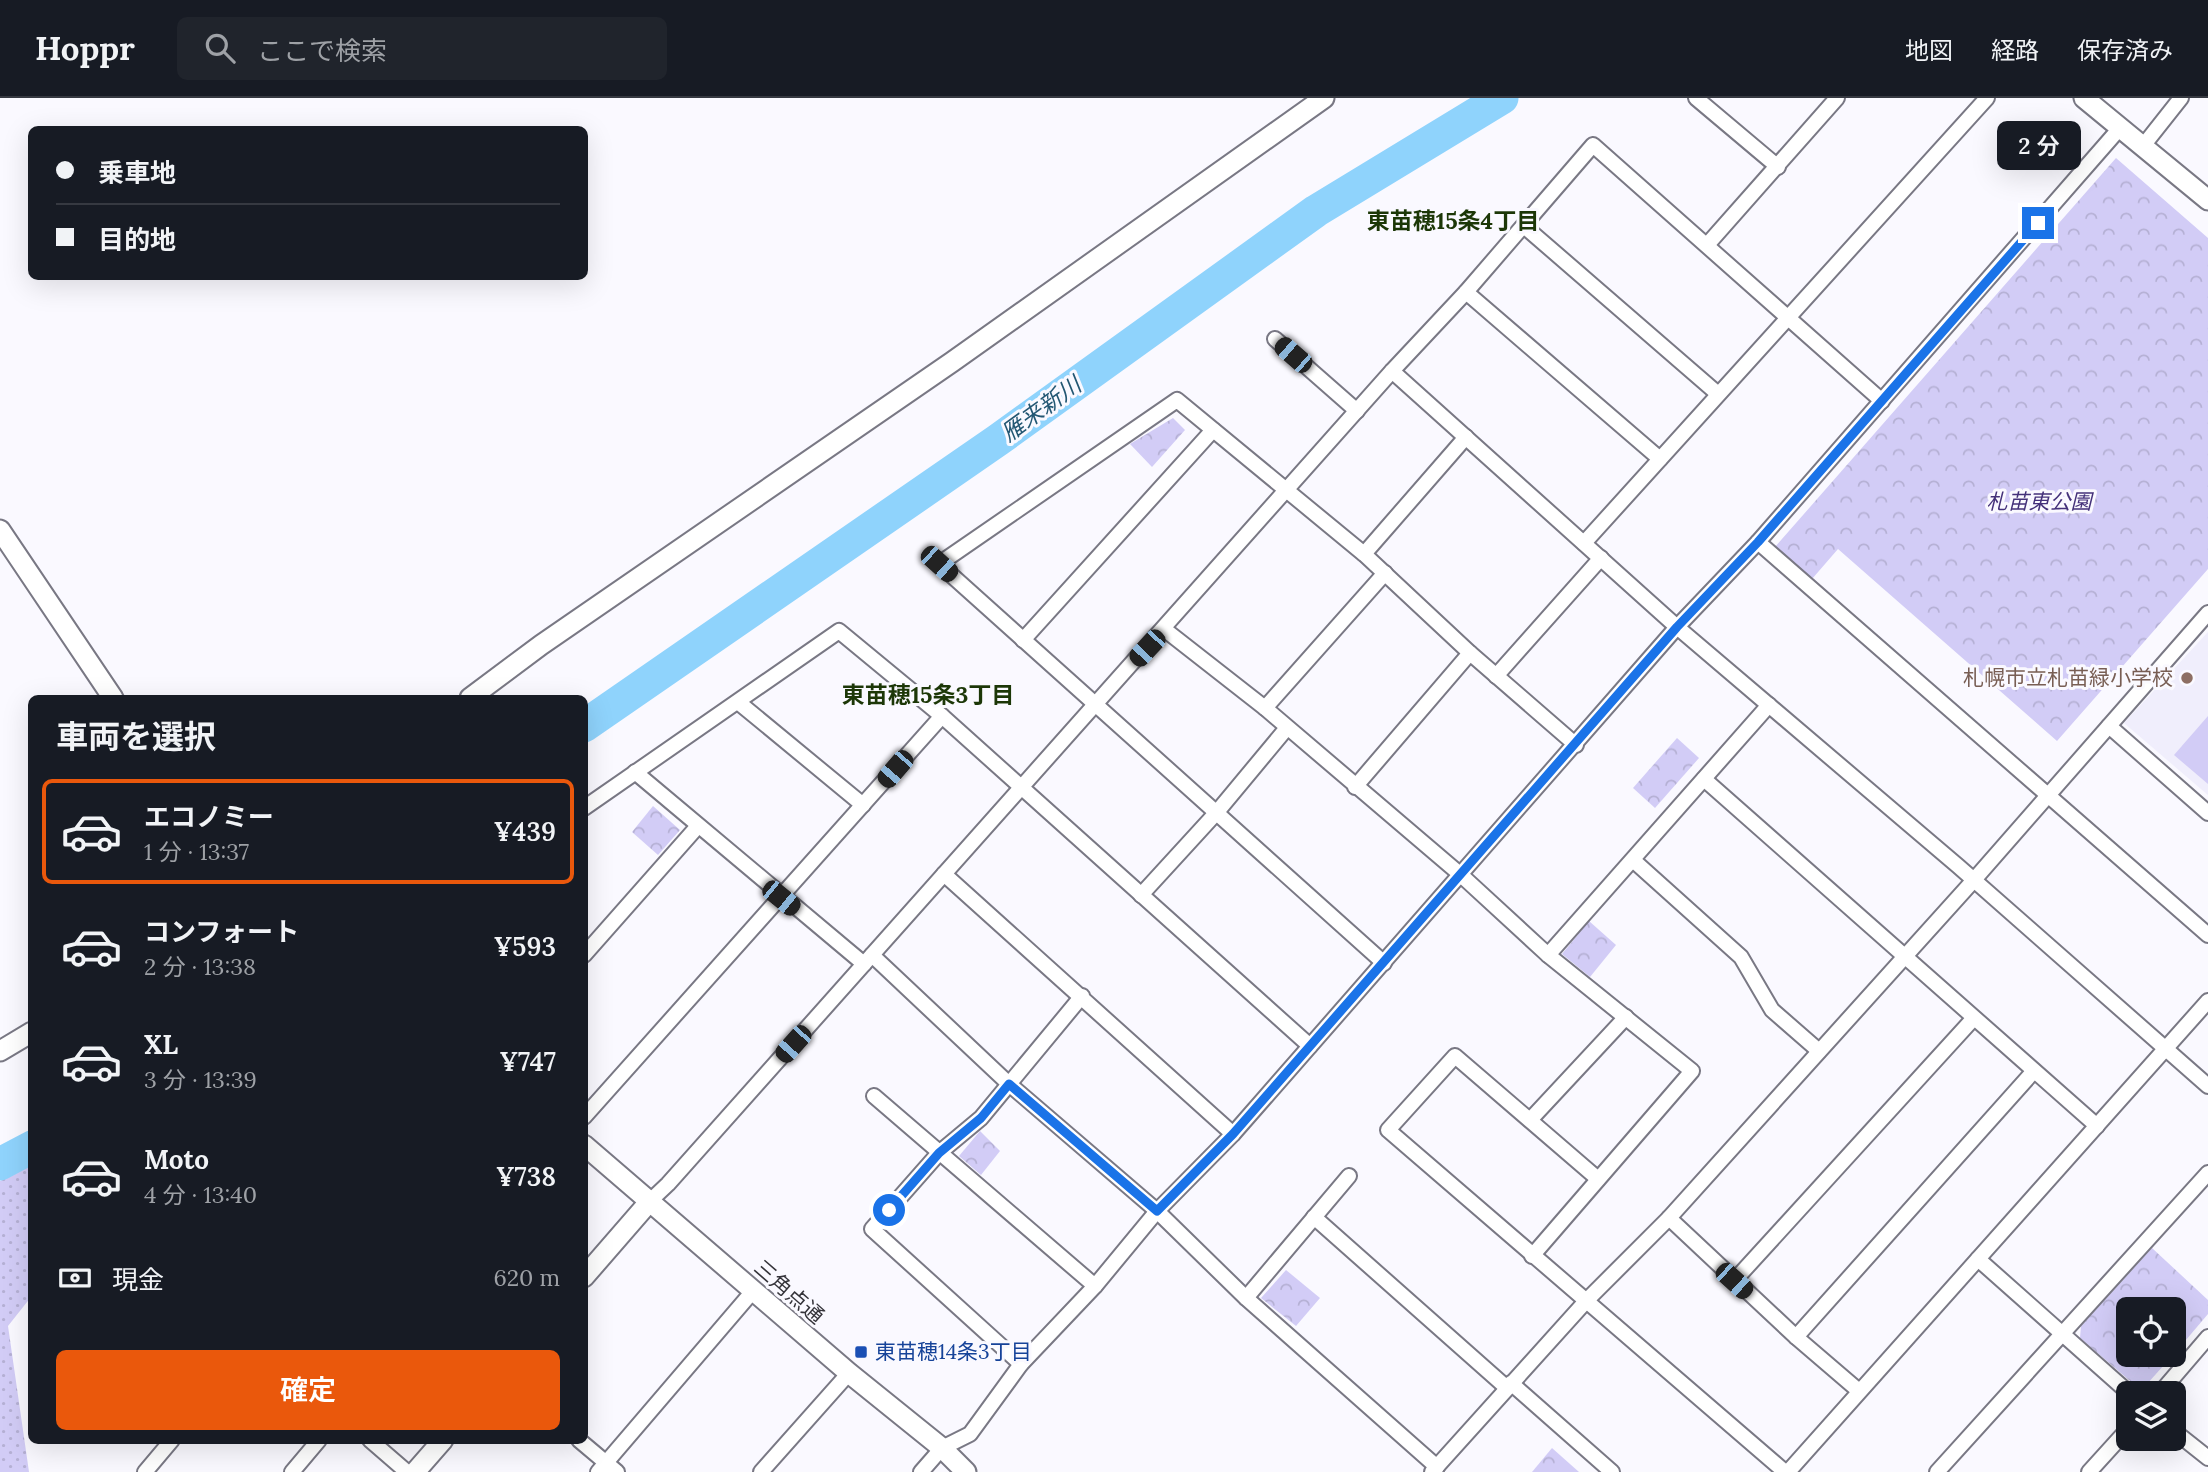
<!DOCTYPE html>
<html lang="ja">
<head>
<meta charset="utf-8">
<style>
	body { margin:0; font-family:Lora,"Noto Sans JP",serif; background:#20242c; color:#f1f3f6; height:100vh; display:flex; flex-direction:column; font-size:26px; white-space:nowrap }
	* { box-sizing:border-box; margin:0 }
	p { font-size:23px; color:#9ea1a6 }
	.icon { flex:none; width:38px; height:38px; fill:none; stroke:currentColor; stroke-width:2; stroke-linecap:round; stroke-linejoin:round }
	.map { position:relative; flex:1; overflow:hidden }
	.panel { position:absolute; left:28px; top:597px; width:560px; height:749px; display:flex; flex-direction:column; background:#171b24; border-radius:10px; box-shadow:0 7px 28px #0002 }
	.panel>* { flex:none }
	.guide { position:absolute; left:28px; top:28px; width:560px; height:154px; border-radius:10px; box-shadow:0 7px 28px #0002; display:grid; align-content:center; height:154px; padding:0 28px; background:#171b24 }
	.tools { position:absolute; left:2116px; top:1199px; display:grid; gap:14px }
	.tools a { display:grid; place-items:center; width:70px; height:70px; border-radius:10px; background:#171b24; box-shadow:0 7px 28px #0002; font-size:35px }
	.end { position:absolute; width:32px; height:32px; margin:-16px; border:9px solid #1a73e8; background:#fff; box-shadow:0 0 0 4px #fff }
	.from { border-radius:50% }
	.bubble { position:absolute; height:49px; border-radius:10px; background:#171b24; box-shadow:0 7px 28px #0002; font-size:23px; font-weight:600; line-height:49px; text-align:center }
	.car { position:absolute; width:21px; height:42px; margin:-21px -10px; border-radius:9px; box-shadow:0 0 5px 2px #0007; background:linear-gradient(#222 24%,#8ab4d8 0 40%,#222 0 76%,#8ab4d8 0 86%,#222 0) }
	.guide b { display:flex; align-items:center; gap:24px; height:66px; font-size:26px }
	.guide b+b { border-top:2px solid #363941 }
	.guide i { width:18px; height:18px; background:#f1f3f6 }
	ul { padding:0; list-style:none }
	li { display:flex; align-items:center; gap:21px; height:105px; margin:0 14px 10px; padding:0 14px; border:4px solid transparent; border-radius:10px }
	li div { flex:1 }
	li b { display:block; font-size:26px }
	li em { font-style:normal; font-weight:600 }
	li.active { border-color:#ea580c }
	li>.icon { width:63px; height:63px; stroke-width:1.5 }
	h2 { padding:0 28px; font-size:32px; line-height:84px }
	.pay { display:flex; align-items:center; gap:18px; height:77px; padding:0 28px; font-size:26px }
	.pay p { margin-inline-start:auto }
	.action { display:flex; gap:14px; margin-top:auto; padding:14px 28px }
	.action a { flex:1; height:80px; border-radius:10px; background:#ea580c; color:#fff; font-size:28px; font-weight:600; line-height:80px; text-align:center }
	header { display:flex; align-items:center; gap:42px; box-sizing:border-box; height:98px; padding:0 35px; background:#171b24; border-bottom:2px solid #363941 }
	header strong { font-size:33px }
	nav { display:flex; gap:38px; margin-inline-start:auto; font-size:24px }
	.search { width:490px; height:63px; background:#20242c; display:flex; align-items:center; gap:18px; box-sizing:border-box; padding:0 24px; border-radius:10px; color:#9ea1a6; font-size:26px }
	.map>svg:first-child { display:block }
	.education { fill:#f0eefc }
	.grass { fill:url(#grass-dots) }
	.park { fill:url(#park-crowns) }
	.pitch { fill:#d2ccf6 }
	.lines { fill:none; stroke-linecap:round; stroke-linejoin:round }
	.river { stroke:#8fd3fc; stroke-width:33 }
	.minor-casing { stroke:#797884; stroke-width:18 }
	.tertiary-casing { stroke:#797884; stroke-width:23 }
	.minor { stroke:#fff; stroke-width:14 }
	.tertiary { stroke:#fff; stroke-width:19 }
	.route { stroke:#1a73e8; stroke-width:9 }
	.education-dot { fill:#8d6e63; stroke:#faf9ff; stroke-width:2.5 }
	.transit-dot { fill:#1a4fb4; stroke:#faf9ff; stroke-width:2.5 }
	.labels { text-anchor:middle; stroke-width:6; stroke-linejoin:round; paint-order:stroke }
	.park-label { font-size:21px; font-style:italic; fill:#44317a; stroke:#faf9ff }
	.education-label { font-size:21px; fill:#785e54; stroke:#faf9ff; text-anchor:end }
	.street-label { font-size:21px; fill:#35343a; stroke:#faf9ff }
	.transit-label { font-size:21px; fill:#164399; stroke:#faf9ff; text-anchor:start }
	.neighbourhood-label { font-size:23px; font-weight:bold; fill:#1c3707; stroke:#faf9ff }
	.water-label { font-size:23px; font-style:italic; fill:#235773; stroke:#faf9ff }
</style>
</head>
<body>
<header>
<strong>Hoppr</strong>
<div class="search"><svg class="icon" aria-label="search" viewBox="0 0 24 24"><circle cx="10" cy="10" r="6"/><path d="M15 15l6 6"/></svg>ここで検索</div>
<nav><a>地図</a><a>経路</a><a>保存済み</a></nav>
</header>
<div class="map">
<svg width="2208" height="1374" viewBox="0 0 2208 1374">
	<defs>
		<pattern id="grass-dots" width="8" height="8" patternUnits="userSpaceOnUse" patternTransform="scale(1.75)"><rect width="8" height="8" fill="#d2ccf6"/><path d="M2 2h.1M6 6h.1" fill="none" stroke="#b5b0d4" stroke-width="1.8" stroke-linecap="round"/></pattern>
		<pattern id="park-crowns" width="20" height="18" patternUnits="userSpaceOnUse" patternTransform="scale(1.75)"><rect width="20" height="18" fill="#d2ccf6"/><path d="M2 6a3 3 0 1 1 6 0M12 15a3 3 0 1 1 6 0" fill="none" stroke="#b5b0d4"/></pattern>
	</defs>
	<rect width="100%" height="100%" fill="#faf9ff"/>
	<polygon class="education" points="2208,534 2208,697 2124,625"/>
	<polygon class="grass" points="31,1066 31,1199 8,1228 29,1374 0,1374 0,1083"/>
	<g class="park">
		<polygon points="2116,60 2208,140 2208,471 2057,643 1838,451 1812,481 1775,449"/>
		<polygon points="1173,320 1185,332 1152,369 1130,346"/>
		<polygon points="1677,640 1699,660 1655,710 1633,690"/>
		<polygon points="653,708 680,732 658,757 632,734"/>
		<polygon points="1589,823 1616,847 1590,879 1562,856"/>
		<polygon points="980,1033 1000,1053 981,1077 959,1058"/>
		<polygon points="2152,1150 2208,1202 2208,1216 2174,1256 2174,1211 2128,1211 2128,1256 2173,1257 2147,1286 2136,1288 2080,1240 2081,1228"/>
		<polygon points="1286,1172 1320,1200 1296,1228 1261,1200"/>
		<polygon points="1552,1350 1579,1374 1532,1374"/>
	</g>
	<polygon class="pitch" points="2208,618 2208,686 2174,657"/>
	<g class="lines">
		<g class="river">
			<polyline points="584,628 998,342 1316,113 1502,0"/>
			<polyline points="0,1066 32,1049"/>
		</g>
		<defs>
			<g id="minor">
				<polyline points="1696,0 1778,69"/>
				<polyline points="2143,48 2181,0"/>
				<polyline points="1524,128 1718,296"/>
				<polyline points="1707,147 1837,0"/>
				<polyline points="1466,194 1660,361"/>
				<polyline points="1275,241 1357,313"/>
				<polyline points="1392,273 1677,529 1958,768 2208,988"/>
				<polyline points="1758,444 2208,837"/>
				<polyline points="1584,445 1987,0"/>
				<polyline points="1364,456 1466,339"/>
				<polyline points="1164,531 1265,610 1461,777 1548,857 1692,973 1532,1158"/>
				<polyline points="1023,542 1213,332"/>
				<polyline points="1496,578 1601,460"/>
				<polyline points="738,604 863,707"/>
				<polyline points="1265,610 1385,475"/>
				<polyline points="2109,628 2208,715"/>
				<polyline points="635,674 864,866"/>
				<polyline points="1704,681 2097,1028"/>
				<polyline points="1355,689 1470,555"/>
				<polyline points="584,710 839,533 942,618 1310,948"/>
				<polyline points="1633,762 1741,859 1772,912 1819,953"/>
				<polyline points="944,776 1233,1036"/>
				<polyline points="1141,797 1217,714 1286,631"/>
				<polyline points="584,857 698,728"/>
				<polyline points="872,857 1009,986 1157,1113 1246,1200 1437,1369"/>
				<polyline points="1548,857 1769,607"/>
				<polyline points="1384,865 939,466 1177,302 1364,456 1470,555 1576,647"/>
				<polyline points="874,998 1095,1188"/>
				<polyline points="584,1019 942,618"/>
				<polyline points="1530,1022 1626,919"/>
				<polyline points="1598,1081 1455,958 1388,1032 1785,1374"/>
				<polyline points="650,1103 668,1086 1392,273 1466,194 1593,47 1882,303"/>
				<polyline points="1314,1119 1507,1290"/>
				<polyline points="1669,1120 1796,1239 1859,1293"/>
				<polyline points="1978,1161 2129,1295"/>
				<polyline points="1734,1183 1973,921"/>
				<polyline points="1246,1200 1349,1078"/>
				<polyline points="1796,1239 2033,974"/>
				<polyline points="1021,1266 872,1131 939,1055 981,1020 1082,898"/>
				<polyline points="1511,1285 1612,1374"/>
				<polyline points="2160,1295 2208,1239"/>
				<polyline points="2174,1333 2208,1360"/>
				<polyline points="370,1342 407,1374"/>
				<polyline points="579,1342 617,1374"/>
				<polyline points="145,1374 172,1342"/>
				<polyline points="292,1374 319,1342"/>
				<polyline points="598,1374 753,1193"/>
				<polyline points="761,1374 849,1275"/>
				<polyline points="921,1374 942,1350 970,1336 1021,1266 1095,1188 1157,1113 1233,1036 1677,529 1758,444 2120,30"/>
				<polyline points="1432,1374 1587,1202 1669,1120 1973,783 2208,515"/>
				<polyline points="1788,1374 2208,903"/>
				<polyline points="1937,1374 2208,1075"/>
				<polyline points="2089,1374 2128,1331"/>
			</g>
			<g id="tertiary">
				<polyline points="2084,0 2208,102"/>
				<polyline points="0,432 113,600"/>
				<polyline points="470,600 541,547 952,264 1324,0"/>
				<polyline points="0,953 32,934"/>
				<polyline points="584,1047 849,1275 942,1350 966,1374"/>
				<polyline points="584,1179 650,1103"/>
				<polyline points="415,1374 443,1342"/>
			</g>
		</defs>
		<use href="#minor" class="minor-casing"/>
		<use href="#tertiary" class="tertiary-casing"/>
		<use href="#minor" class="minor"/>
		<use href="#tertiary" class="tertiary"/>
	</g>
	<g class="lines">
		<polyline class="route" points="889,1112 939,1055 981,1020 1009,986 1157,1113 1233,1036 1677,529 1758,444 2038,125"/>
	</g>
	<circle class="education-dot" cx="2187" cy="580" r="7"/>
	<rect class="transit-dot" x="854" y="1247" width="14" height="14" rx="3.5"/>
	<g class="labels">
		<g class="park-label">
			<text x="2039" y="411">札苗東公園</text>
		</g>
		<g class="education-label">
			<text x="2173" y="587">札幌市立札苗緑小学校</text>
		</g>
		<g class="street-label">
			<text transform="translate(789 1194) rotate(41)" y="7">三角点通</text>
		</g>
		<g class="transit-label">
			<text x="875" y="1261">東苗穂14条3丁目</text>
		</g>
		<g class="neighbourhood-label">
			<text x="1453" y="131">東苗穂15条4丁目</text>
			<text x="928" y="605">東苗穂15条3丁目</text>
		</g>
		<g class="water-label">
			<text transform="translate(1041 311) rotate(-36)" y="8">雁来新川</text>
		</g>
	</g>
</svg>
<div class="tools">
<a><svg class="icon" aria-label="locate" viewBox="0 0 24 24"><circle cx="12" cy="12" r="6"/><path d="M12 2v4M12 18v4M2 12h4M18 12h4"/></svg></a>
<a><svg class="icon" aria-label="layers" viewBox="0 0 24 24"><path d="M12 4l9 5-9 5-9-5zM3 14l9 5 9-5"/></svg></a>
</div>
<i class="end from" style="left:889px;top:1112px"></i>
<i class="end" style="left:2038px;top:125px"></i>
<div class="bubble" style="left:1997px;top:23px;width:84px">2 分</div>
<i class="car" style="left:1293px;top:257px;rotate:311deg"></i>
<i class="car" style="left:939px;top:466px;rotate:132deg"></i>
<i class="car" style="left:1147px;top:550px;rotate:223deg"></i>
<i class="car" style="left:895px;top:671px;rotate:221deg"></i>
<i class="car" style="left:781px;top:800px;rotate:129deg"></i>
<i class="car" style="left:793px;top:946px;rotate:222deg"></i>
<i class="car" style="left:1734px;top:1183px;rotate:132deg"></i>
<div class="guide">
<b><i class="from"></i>乗車地</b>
<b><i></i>目的地</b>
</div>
<section class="panel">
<h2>車両を選択</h2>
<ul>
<li class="active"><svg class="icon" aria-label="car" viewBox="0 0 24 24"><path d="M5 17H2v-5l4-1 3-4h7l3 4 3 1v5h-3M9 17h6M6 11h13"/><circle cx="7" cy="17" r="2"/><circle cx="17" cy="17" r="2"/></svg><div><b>エコノミー</b><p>1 分 · 13:37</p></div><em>¥439</em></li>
<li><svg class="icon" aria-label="car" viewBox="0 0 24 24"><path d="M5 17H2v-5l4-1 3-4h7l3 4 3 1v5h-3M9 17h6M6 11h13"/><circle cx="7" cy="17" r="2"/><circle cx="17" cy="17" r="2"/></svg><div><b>コンフォート</b><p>2 分 · 13:38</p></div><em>¥593</em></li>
<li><svg class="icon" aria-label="car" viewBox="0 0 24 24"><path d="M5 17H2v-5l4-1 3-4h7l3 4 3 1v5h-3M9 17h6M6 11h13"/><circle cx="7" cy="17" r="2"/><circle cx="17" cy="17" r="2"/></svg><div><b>XL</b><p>3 分 · 13:39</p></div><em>¥747</em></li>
<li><svg class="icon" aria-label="car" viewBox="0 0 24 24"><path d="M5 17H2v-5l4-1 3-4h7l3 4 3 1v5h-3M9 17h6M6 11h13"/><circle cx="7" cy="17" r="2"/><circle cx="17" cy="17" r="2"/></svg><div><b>Moto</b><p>4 分 · 13:40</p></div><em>¥738</em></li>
</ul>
<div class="pay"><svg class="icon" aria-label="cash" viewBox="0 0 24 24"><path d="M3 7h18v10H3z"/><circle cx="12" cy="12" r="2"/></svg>現金<p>620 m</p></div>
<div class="action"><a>確定</a></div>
</section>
</div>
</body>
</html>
